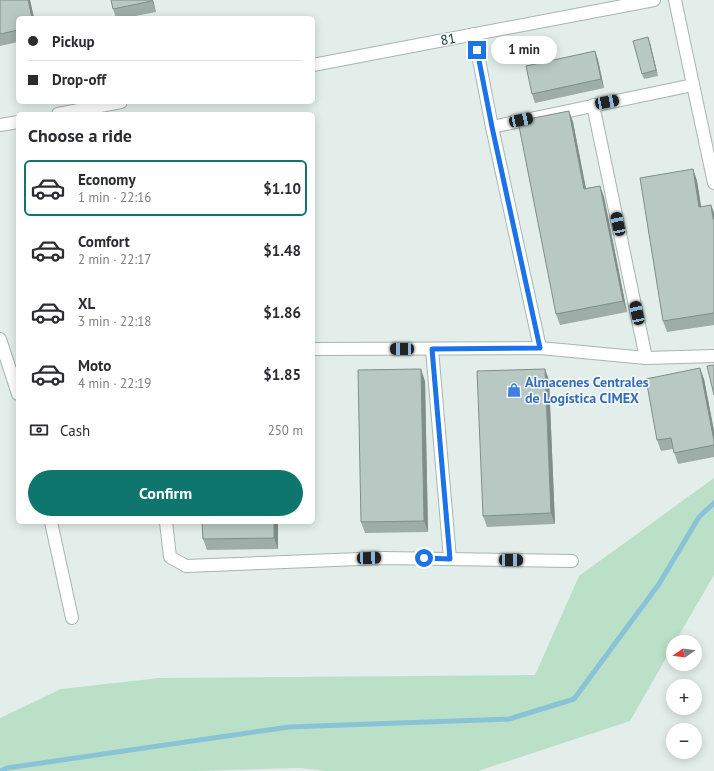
<!DOCTYPE html>
<html lang="en">
<head>
<meta charset="utf-8">
<style>
	body { margin:0; font-family:"PT Sans",sans-serif; background:#f7f7f7; color:#2b2b33; height:100vh; display:flex; flex-direction:column; font-size:15px; white-space:nowrap }
	* { box-sizing:border-box; margin:0 }
	p { font-size:13px; color:#7c7c81 }
	.icon { flex:none; width:22px; height:22px; fill:none; stroke:currentColor; stroke-width:2; stroke-linecap:round; stroke-linejoin:round }
	.map { position:relative; flex:1; overflow:hidden }
	.details { position:absolute; left:16px; top:112px; width:299px; height:412px; display:flex; flex-direction:column; background:#fff; border-radius:6px; box-shadow:0 2px 10px #0003 }
	.details>* { flex:none }
	.top-card { position:absolute; left:16px; top:16px; width:299px; height:88px; border-radius:6px; box-shadow:0 2px 10px #0003; display:grid; align-content:center; height:88px; padding:0 12px; background:#fff }
	.needle { width:26px; rotate:257deg }
	.buttons { position:absolute; left:666px; top:635px; display:grid; gap:8px }
	.buttons a { display:grid; place-items:center; width:36px; height:36px; border-radius:50%; background:#fff; box-shadow:0 2px 10px #0003; font-size:20px }
	.end { position:absolute; width:18px; height:18px; margin:-9px; border:5px solid #1a73e8; background:#fff; box-shadow:0 0 0 2px #fff }
	.from { border-radius:50% }
	.bubble { position:absolute; height:28px; border-radius:14px; background:#fff; box-shadow:0 2px 10px #0003; font-size:13px; font-weight:800; line-height:28px; text-align:center }
	.car { position:absolute; width:12px; height:24px; margin:-12px -6px; border-radius:5px; box-shadow:0 0 3px 1px #0007; background:linear-gradient(#222 24%,#8ab4d8 0 40%,#222 0 76%,#8ab4d8 0 86%,#222 0) }
	.top-card b { display:flex; align-items:center; gap:14px; height:38px; font-size:15px }
	.top-card b+b { border-top:1px solid #e1e1e2 }
	.top-card i { width:10px; height:10px; background:#2b2b33 }
	ul { padding:0; list-style:none }
	li { display:flex; align-items:center; gap:12px; height:56px; margin:0 8px 6px; padding:0 4px; border:2px solid transparent; border-radius:6px }
	li div { flex:1 }
	li b { display:block; font-size:15px }
	li em { font-style:normal; font-weight:800 }
	li.current { border-color:#0f766e }
	li>.icon { width:36px; height:36px; stroke-width:1.5 }
	h2 { padding:0 12px; font-size:18px; line-height:48px }
	.pay { display:flex; align-items:center; gap:10px; height:44px; padding:0 12px; font-size:15px }
	.pay p { margin-inline-start:auto }
	.button { display:flex; gap:8px; margin-top:auto; padding:8px 12px }
	.button a { flex:1; height:46px; border-radius:24px; background:#0f766e; color:#fff; font-size:16px; font-weight:800; line-height:46px; text-align:center }
	.map>svg:first-child { display:block }
	.green { fill:#bbe0c8 }
	.lines { fill:none; stroke-linecap:round; stroke-linejoin:round }
	.stream { stroke:#89c3d5; stroke-width:5 }
	.minor-casing { stroke:#a5b6b2; stroke-width:14 }
	.minor { stroke:#fff; stroke-width:12 }
	.wall { fill:#9eada8 }
	.shaded-wall { fill:#818d88 }
	.building { fill:#b8c9c3; stroke:#818d88 }
	.route { stroke:#1a73e8; stroke-width:5 }
	.labels { text-anchor:middle; stroke-width:3; stroke-linejoin:round; paint-order:stroke }
	.street-label { font-size:14px; fill:#22403b; stroke:#f4faf7 }
	.shop-label { font-size:14px; font-weight:bold; fill:#366cbe; stroke:#f4faf7; text-anchor:start }
</style>
</head>
<body>
<div class="map">
<svg width="714" height="771" viewBox="0 0 714 771">
	<rect width="100%" height="100%" fill="#e3eeea"/>
	<polygon class="green" points="714,478 714,575 675,642 673,642 673,646 630,721 478,771 326,771 299,768 197,771 0,771 0,718 61,689 159,678 535,675 579,576"/>
	<g class="lines">
		<polyline class="stream" points="1,771 7,768 289,727 509,719 574,699 659,584 699,517 714,503"/>
		<defs>
			<g id="minor">
				<polyline points="675,0 714,183"/>
				<polyline points="474,34 492,127 540,348"/>
				<polyline points="313,65 654,0"/>
				<polyline points="593,105 646,358"/>
				<polyline points="58,114 121,102"/>
				<polyline points="0,125 18,122"/>
				<polyline points="492,127 693,85"/>
				<polyline points="0,339 18,394"/>
				<polyline points="313,349 540,348 646,358 714,356"/>
				<polyline points="432,349 450,559"/>
				<polyline points="51,522 72,618"/>
				<polyline points="166,522 170,557 186,566 384,558 572,561"/>
			</g>
		</defs>
		<use href="#minor" class="minor-casing"/>
		<use href="#minor" class="minor"/>
	</g>
	<g class="wall">
		<polygon points="0,0 30,0 34,18 18,18 18,42 0,46"/>
		<polygon points="111,0 153,0 156,12 125,18 116,18 113,9"/>
		<polygon points="650,43 658,76 644,79 642,74"/>
		<polygon points="595,51 598,60 604,88 535,103 532,94"/>
		<polygon points="569,111 573,122 586,188 600,186 604,197 627,312 560,325 556,314"/>
		<polygon points="693,169 697,181 701,207 711,205 714,213 714,325 667,332 663,321"/>
		<polygon points="704,379 714,431 714,457 678,464 673,449 661,451 657,440"/>
		<polygon points="549,380 555,524 487,527 483,516"/>
		<polygon points="425,381 428,532 365,533 361,522"/>
		<polygon points="202,522 278,522 278,549 207,550 203,539"/>
	</g>
	<g class="shaded-wall">
		<polygon points="28,0 30,0 34,18 32,18"/>
		<polygon points="152,0 153,0 156,12"/>
		<polygon points="648,37 650,43 658,76 656,70"/>
		<polygon points="595,51 598,60 604,88 601,79"/>
		<polygon points="569,111 573,122 588,200 584,189"/>
		<polygon points="693,169 697,181 703,218 699,207"/>
		<polygon points="600,186 604,197 627,312 623,301"/>
		<polygon points="711,205 714,213 714,220"/>
		<polygon points="700,368 704,379 714,431 714,441"/>
		<polygon points="421,369 425,381 428,532 424,521"/>
		<polygon points="545,369 549,380 555,524 551,513"/>
		<polygon points="274,522 278,522 278,549 274,538"/>
	</g>
	<g class="building">
		<polygon points="0,0 28,0 32,18 18,18 18,30 0,34"/>
		<polygon points="111,0 152,0 152,1 113,9"/>
		<polygon points="648,37 656,70 642,74 633,41"/>
		<polygon points="595,51 601,79 532,94 526,66"/>
		<polygon points="569,111 584,189 600,186 623,301 556,314 518,121"/>
		<polygon points="693,169 699,207 711,205 713,219 714,219 714,313 663,321 640,178"/>
		<polygon points="714,365 714,395 707,366"/>
		<polygon points="700,368 714,441 714,445 674,453 671,438 657,440 646,379"/>
		<polygon points="421,369 424,521 361,522 358,370"/>
		<polygon points="545,369 551,513 483,516 477,371"/>
		<polygon points="202,522 274,522 274,538 203,539"/>
	</g>
	<g class="lines">
		<polyline class="route" points="424,558 450,559 432,349 540,348 492,127 477,50"/>
	</g>
	<defs>
		<symbol id="shop-bare" viewBox="-9 -9 18 18"><path d="M-5-2.5h2.3a2.7 3.5 0 0 1 5.4 0H5L5.5 6h-11ZM-1.5-2.5h3a1.5 2.3 0 0 0-3 0Z" fill="#3f7fe0" stroke="#f4faf7" stroke-width="2.5" paint-order="stroke"/></symbol>
	</defs>
	<g fill-rule="evenodd">
		<use href="#shop-bare" x="504" y="380" width="20" height="20"/>
	</g>
	<g class="labels">
		<g class="street-label">
			<text transform="translate(448 39) rotate(-11)" y="5">81</text>
		</g>
		<g class="shop-label">
			<text x="525" y="387">Almacenes Centrales<tspan x="525" dy="16">de Logística CIMEX</tspan></text>
		</g>
	</g>
</svg>
<div class="buttons">
<a><svg class="needle" viewBox="-14 -14 28 28"><path d="M0-13l5 13h-10z" fill="#e53935"/><path d="M0 13l5-13h-10z" fill="#7c7c81"/></svg></a>
<a>+</a>
<a>−</a>
</div>
<i class="end from" style="left:424px;top:558px"></i>
<i class="end" style="left:477px;top:50px"></i>
<div class="bubble" style="left:491px;top:36px;width:66px">1 min</div>
<i class="car" style="left:607px;top:102px;rotate:79deg"></i>
<i class="car" style="left:521px;top:120px;rotate:78deg"></i>
<i class="car" style="left:618px;top:224px;rotate:348deg"></i>
<i class="car" style="left:637px;top:313px;rotate:348deg"></i>
<i class="car" style="left:402px;top:349px;rotate:270deg"></i>
<i class="car" style="left:369px;top:558px;rotate:88deg"></i>
<i class="car" style="left:511px;top:560px;rotate:91deg"></i>
<div class="top-card">
<b><i class="from"></i>Pickup</b>
<b><i></i>Drop-off</b>
</div>
<section class="details">
<h2>Choose a ride</h2>
<ul>
<li class="current"><svg class="icon" aria-label="car" viewBox="0 0 24 24"><path d="M5 17H2v-5l4-1 3-4h7l3 4 3 1v5h-3M9 17h6M6 11h13"/><circle cx="7" cy="17" r="2"/><circle cx="17" cy="17" r="2"/></svg><div><b>Economy</b><p>1 min · 22:16</p></div><em>$1.10</em></li>
<li><svg class="icon" aria-label="car" viewBox="0 0 24 24"><path d="M5 17H2v-5l4-1 3-4h7l3 4 3 1v5h-3M9 17h6M6 11h13"/><circle cx="7" cy="17" r="2"/><circle cx="17" cy="17" r="2"/></svg><div><b>Comfort</b><p>2 min · 22:17</p></div><em>$1.48</em></li>
<li><svg class="icon" aria-label="car" viewBox="0 0 24 24"><path d="M5 17H2v-5l4-1 3-4h7l3 4 3 1v5h-3M9 17h6M6 11h13"/><circle cx="7" cy="17" r="2"/><circle cx="17" cy="17" r="2"/></svg><div><b>XL</b><p>3 min · 22:18</p></div><em>$1.86</em></li>
<li><svg class="icon" aria-label="car" viewBox="0 0 24 24"><path d="M5 17H2v-5l4-1 3-4h7l3 4 3 1v5h-3M9 17h6M6 11h13"/><circle cx="7" cy="17" r="2"/><circle cx="17" cy="17" r="2"/></svg><div><b>Moto</b><p>4 min · 22:19</p></div><em>$1.85</em></li>
</ul>
<div class="pay"><svg class="icon" aria-label="cash" viewBox="0 0 24 24"><path d="M3 7h18v10H3z"/><circle cx="12" cy="12" r="2"/></svg>Cash<p>250 m</p></div>
<div class="button"><a>Confirm</a></div>
</section>
</div>
</body>
</html>
